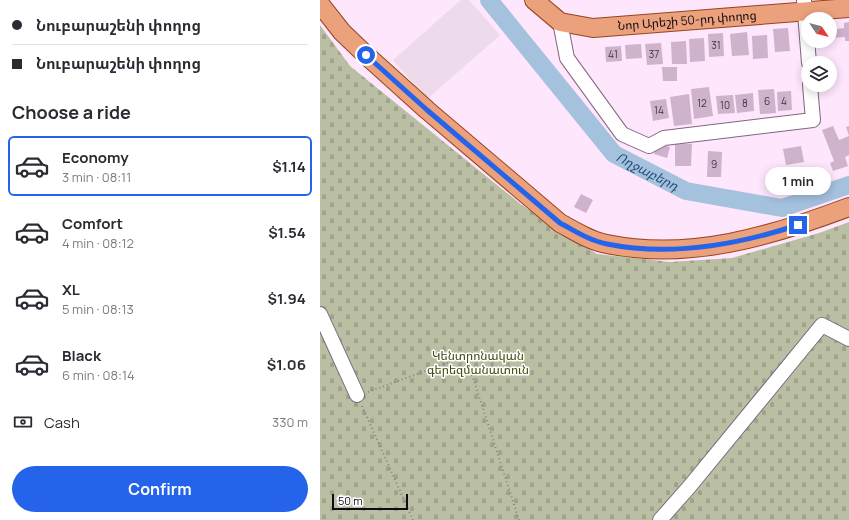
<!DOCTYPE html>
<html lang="en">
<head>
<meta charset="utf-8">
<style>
	body { margin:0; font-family:Manrope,"Noto Sans Armenian",sans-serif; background:#f7f7f7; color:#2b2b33; height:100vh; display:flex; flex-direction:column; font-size:15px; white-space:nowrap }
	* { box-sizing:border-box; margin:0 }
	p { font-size:13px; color:#7c7c81 }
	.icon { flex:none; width:22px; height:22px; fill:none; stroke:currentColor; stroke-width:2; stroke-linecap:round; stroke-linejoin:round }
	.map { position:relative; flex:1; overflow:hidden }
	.panel { display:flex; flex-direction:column; background:#fff; width:320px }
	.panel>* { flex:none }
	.top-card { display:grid; align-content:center; height:88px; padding:0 12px; background:#fff }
	.needle { width:26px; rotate:125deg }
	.tools { position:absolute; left:481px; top:12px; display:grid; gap:8px }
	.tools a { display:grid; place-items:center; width:36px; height:36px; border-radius:50%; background:#fff; box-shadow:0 2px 10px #0003; font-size:20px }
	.scale { position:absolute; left:12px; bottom:10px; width:76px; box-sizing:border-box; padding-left:4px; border:2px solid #120912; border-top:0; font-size:11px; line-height:14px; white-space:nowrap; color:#120912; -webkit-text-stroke:3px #fff; paint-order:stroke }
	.end { position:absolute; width:18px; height:18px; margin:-9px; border:5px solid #2563eb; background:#fff; box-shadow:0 0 0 2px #fff }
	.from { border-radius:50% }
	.bubble { position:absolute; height:28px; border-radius:14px; background:#fff; box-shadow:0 2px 10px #0003; font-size:13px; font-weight:700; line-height:28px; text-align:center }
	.top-card b { display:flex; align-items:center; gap:14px; height:38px; font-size:15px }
	.top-card b+b { border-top:1px solid #e1e1e2 }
	.top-card i { width:10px; height:10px; background:#2b2b33 }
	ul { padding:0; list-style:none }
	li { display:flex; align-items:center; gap:12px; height:60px; margin:0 8px 6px; padding:0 4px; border:2px solid transparent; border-radius:6px }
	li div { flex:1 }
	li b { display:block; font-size:15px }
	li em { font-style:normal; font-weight:700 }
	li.active { border-color:#2563eb }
	li>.icon { width:36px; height:36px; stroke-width:1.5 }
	h2 { padding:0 12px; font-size:18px; line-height:48px }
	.pay { display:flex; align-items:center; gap:10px; height:44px; padding:0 12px; font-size:15px }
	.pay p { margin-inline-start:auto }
	.action { display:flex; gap:8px; margin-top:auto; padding:8px 12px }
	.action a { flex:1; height:46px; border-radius:24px; background:#2563eb; color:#fff; font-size:16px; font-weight:700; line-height:46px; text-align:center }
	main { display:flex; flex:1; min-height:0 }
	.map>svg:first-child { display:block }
	.industrial { fill:#eddaeb }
	.cemetery { fill:url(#cemetery-stones) }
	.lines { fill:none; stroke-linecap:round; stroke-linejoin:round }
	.river { stroke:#a4c1de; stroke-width:18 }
	.building { fill:#cfb3cc }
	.minor-casing { stroke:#80677e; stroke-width:16 }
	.major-casing { stroke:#97441e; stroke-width:20 }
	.path { stroke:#8d7c8c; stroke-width:2; stroke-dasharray:1 3; stroke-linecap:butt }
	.minor { stroke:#fff; stroke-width:14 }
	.major { stroke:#eba17c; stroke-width:18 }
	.route { stroke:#2563eb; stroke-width:5 }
	.labels { text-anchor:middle; stroke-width:3; stroke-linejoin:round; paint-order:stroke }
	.number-label { font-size:10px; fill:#413440 }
	.street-label { font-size:12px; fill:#120912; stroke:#fff }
	.park-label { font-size:12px; fill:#424809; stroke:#fff }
	.water-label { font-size:13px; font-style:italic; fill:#244f77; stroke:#fff }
</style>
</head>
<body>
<main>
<section class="panel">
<div class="top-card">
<b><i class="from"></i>Նուբարաշենի փողոց</b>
<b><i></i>Նուբարաշենի փողոց</b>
</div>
<h2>Choose a ride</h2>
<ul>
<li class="active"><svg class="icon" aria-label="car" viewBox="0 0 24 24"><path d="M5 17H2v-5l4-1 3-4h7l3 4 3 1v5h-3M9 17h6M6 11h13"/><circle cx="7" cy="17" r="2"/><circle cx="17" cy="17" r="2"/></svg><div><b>Economy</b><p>3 min · 08:11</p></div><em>$1.14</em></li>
<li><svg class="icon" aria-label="car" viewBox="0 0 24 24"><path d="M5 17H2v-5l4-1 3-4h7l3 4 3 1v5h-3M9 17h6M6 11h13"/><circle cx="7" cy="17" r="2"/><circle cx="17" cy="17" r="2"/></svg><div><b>Comfort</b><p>4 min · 08:12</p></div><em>$1.54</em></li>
<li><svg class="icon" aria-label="car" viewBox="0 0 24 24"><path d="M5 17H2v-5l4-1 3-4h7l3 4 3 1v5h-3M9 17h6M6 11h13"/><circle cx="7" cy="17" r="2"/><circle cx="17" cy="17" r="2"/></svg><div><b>XL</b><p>5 min · 08:13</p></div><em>$1.94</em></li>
<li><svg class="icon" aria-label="car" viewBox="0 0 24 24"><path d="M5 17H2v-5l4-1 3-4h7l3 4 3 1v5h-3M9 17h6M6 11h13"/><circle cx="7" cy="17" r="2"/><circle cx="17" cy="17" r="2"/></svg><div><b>Black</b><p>6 min · 08:14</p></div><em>$1.06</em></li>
</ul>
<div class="pay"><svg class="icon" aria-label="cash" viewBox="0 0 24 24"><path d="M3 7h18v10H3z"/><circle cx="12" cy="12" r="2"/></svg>Cash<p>330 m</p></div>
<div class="action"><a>Confirm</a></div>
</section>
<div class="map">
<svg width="529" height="520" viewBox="0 0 529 520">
	<defs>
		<pattern id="cemetery-stones" width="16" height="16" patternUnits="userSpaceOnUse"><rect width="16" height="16" fill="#babfa4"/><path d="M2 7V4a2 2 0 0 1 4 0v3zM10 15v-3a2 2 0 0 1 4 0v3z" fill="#9fa38c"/></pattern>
	</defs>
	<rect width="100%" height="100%" fill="#fee6fc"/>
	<polygon class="industrial" points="141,0 149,0 180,35 107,99 73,60"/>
	<polygon class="cemetery" points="0,25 30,66 203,206 277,254 350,262 412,258 499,233 529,222 529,520 0,520"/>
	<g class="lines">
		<path class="river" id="s1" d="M169 0 294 154 366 191 462 208 529 185"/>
	</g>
	<g class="building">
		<polygon points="529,22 529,41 525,41 525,37 510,38 510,30 524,28 524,23"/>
		<polygon points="468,28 470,51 455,52 453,29"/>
		<polygon points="427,32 429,55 412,56 410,34"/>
		<polygon points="403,33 404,56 389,57 388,34"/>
		<polygon points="447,35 448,58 433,59 432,36"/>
		<polygon points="384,38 385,61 370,62 369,39"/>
		<polygon points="366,41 367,64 352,64 351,42"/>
		<polygon points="341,43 343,64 327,65 325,44"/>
		<polygon points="321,44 322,58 306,59 305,45"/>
		<polygon points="301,46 302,61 286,62 285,47"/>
		<polygon points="342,67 357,67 357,81 343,81"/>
		<polygon points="389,87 393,116 374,119 371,89"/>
		<polygon points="454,89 456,113 440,114 438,90"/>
		<polygon points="471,91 472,110 458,111 457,92"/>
		<polygon points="433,93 434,111 417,113 415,95"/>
		<polygon points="369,94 372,124 354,126 350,97"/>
		<polygon points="413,95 415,113 398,114 396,96"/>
		<polygon points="346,99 349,118 333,121 330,101"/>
		<polygon points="513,126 519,140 529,136 529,155 525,157 528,166 513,171 510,163 514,161 502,130"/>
		<polygon points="529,126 529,136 526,127"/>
		<polygon points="337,143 350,147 347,158 334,154"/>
		<polygon points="355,143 372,144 371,166 355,166"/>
		<polygon points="481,146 484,162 466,165 463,149"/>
		<polygon points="388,151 402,152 401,177 387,177"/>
		<polygon points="261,194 273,200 266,213 254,207"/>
	</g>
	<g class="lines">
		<defs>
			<g id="minor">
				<polyline points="484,0 489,63"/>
				<polyline points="240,22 247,58 302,134 329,146 344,138 493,120 490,85"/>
				<polyline points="0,314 37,395"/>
				<polyline points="340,520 370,486 502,325 529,339"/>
			</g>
			<g id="major">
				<path id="s2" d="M214 0 240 22 273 28 529 8"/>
				<path d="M0 4 22 32 46 55 107 110 240 223C255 231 270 241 287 244 370 261 452 236 529 207"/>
			</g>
		</defs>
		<use href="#minor" class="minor-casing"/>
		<use href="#major" class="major-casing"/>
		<g class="path">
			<polyline points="48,392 146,356 199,520"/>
			<polyline points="42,406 93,520"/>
		</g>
		<use href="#minor" class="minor"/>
		<use href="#major" class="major"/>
	</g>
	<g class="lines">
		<path class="route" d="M46 55 107 110 240 223C255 231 270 241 287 244 351 257 417 245 478 225"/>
	</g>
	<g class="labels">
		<g class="number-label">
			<text x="396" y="49">31</text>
			<text x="293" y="58">41</text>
			<text x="334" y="58">37</text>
			<text x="447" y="105">6</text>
			<text x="464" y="105">4</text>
			<text x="382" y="107">12</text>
			<text x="425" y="107">8</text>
			<text x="405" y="109">10</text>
			<text x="339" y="114">14</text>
			<text x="394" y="168">9</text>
		</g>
		<g class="street-label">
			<text dy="4" stroke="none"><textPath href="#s2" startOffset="162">Նոր Արեշի 50-րդ փողոց</textPath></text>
		</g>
		<g class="park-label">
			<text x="158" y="360">Կենտրոնական<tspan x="158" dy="14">գերեզմանատուն</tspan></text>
		</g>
		<g class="water-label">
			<text dy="5" stroke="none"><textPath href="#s1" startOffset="236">Ողջաբերդ</textPath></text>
		</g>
	</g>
</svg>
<div class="tools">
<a><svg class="needle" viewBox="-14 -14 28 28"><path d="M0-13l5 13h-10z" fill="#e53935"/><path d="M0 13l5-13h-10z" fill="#7c7c81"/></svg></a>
<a><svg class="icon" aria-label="layers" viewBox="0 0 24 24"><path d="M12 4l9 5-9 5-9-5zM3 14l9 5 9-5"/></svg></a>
</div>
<div class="scale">50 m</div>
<i class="end from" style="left:46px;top:55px"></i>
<i class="end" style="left:478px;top:225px"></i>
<div class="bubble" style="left:445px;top:167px;width:66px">1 min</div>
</div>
</main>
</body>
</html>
